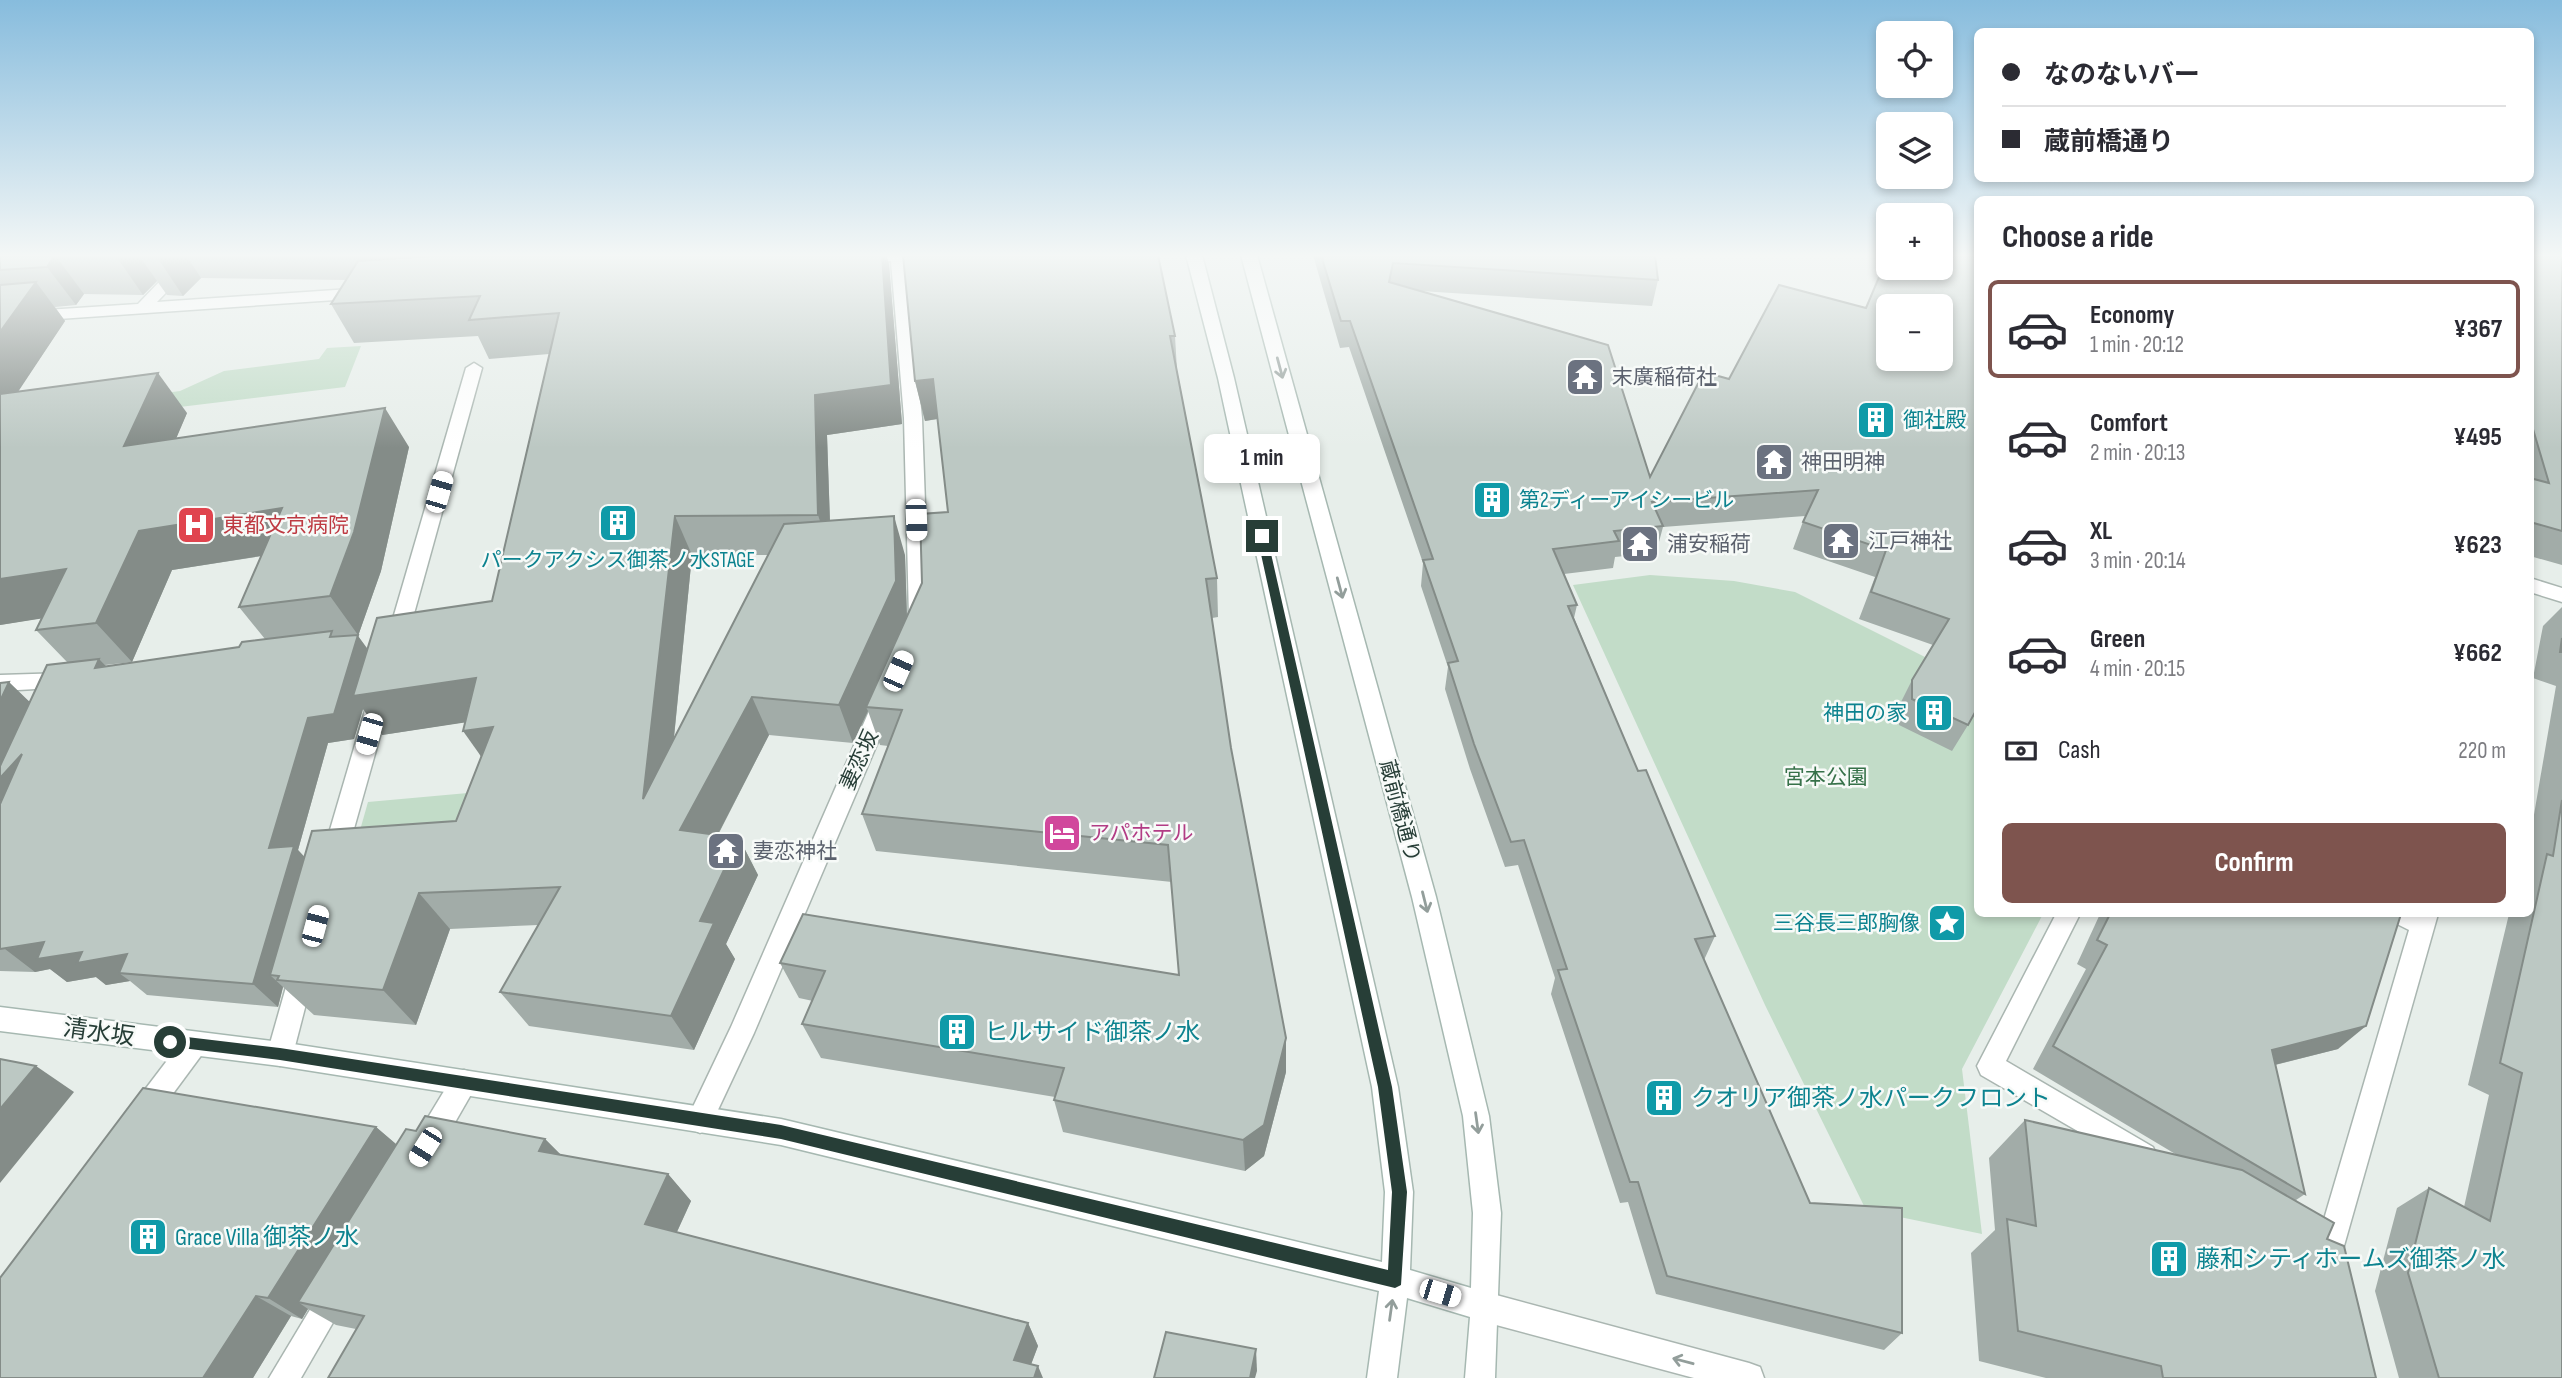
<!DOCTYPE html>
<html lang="en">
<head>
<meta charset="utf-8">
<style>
	body { margin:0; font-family:"Sofia Sans Condensed","Noto Sans JP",sans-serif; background:#f2f2f3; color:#2b2b33; height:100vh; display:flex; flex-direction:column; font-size:26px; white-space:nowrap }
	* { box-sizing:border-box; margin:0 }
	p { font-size:23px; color:#7c7c81 }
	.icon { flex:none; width:38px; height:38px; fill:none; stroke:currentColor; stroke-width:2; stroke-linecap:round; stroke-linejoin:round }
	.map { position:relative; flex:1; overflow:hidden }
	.details { position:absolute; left:1974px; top:196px; width:560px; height:721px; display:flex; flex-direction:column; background:#fff; border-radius:10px; box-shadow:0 4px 10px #0003 }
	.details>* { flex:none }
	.hud { position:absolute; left:1974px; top:28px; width:560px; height:154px; border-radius:10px; box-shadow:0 4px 10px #0003; display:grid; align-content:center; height:154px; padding:0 28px; background:#fff }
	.buttons { position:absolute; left:1876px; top:21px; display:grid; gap:14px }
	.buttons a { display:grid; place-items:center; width:77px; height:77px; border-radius:10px; background:#fff; box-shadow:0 4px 10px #0003; font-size:35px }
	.end { position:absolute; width:32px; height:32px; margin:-16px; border:9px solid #273e37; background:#fff; box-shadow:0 0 0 4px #fff }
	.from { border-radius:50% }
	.bubble { position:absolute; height:49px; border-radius:10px; background:#fff; box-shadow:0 4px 10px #0003; font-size:23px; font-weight:700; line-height:49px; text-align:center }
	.car { position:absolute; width:21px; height:42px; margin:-21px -10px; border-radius:9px; box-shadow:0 0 5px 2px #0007; background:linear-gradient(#fff 24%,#345 0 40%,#fff 0 76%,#345 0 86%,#fff 0) }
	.hud b { display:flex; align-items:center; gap:24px; height:66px; font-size:26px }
	.hud b+b { border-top:2px solid #e1e1e2 }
	.hud i { width:18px; height:18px; background:#2b2b33 }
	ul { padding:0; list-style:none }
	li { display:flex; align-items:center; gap:21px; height:98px; margin:0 14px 10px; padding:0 14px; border:4px solid transparent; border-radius:10px }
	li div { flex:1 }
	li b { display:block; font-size:26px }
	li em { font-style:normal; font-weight:700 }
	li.on { border-color:#7e544e }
	li>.icon { width:63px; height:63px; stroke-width:1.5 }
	h2 { padding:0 28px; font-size:32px; line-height:84px }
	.pay { display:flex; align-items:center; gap:18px; height:77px; padding:0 28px; font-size:26px }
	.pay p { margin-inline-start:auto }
	.cta { display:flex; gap:14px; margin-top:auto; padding:14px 28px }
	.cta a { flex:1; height:80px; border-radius:10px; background:#7e544e; color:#fff; font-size:28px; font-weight:700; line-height:80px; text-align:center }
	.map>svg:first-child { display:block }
	.green { fill:#c2dcc8 }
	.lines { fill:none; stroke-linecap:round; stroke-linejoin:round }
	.street-casing { stroke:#aab6b1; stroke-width:3 }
	.secondary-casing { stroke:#a6b8b1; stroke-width:3 }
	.street { fill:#fff; fill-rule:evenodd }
	.secondary { fill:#fff; fill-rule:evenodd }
	.wall { fill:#a2aca8; fill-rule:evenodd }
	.shaded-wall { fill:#848c88 }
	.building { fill:#bcc8c3; stroke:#848c88; stroke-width:2; fill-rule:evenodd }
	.oneway { stroke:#939e9b }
	.route { fill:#273e37 }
	.labels { text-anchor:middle; stroke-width:5; stroke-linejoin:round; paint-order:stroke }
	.worship-label { font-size:21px; fill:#5b616d; stroke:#f7faf8; text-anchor:start }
	.culture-label { font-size:21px; fill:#0d838f; stroke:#f7faf8; text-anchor:start }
	.health-label { font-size:21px; fill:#be3a42; stroke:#f7faf8; text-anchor:start }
	.street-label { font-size:21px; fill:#273e37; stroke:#f7faf8 }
	.park-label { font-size:21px; fill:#367149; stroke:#f7faf8 }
	.hotel-label { font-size:21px; fill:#b23c85; stroke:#f7faf8; text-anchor:start }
	.near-street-label { font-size:24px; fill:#273e37; stroke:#f7faf8 }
	.near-culture-label { font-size:24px; fill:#0d838f; stroke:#f7faf8; text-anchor:start }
</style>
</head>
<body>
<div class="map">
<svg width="2562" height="1378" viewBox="0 0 2562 1378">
	<rect width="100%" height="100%" fill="#e7eeea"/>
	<g class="green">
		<polygon points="361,346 345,387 155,410 165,393 180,391 224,371 319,359 327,348"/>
		<polygon points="1650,575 1734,581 1795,592 1977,683 1978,914 2043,914 1962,1069 1982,1234 1866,1210 1765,1005 1573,585"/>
		<polygon points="490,791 469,846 353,855 368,802"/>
	</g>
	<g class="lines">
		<defs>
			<g id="street">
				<polygon points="185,255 202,255 157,302 365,288 373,293 365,298 0,323 0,313 138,304"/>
				<polygon points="921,255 918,258 906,260 922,418 929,618 926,623 919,625 912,623 909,618 904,418 891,261 861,264 853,259 859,255"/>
				<polygon points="474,363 482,368 407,639 404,644 397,646 390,644 387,639 466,368"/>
				<polygon points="2530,578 2562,588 2562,602 2530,592"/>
				<polygon points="65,673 72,675 75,681 72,687 0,691 0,675"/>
				<polygon points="380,689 387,691 391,697 346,857 342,864 334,867 326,864 322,857 369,697 373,691"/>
				<polygon points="884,694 891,696 895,702 754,1033 709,1129 700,1133 691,1129 687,1120 691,1111 731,1027 873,702 877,696"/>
				<polygon points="2056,914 2080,914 2006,1061 2153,1147 2157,1156 2153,1165 2143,1169 1981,1075 1977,1066"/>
				<polygon points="2387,914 2438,914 2338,1267 2334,1277 2324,1281 2314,1277 2310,1267 2409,930 2391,921"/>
				<polygon points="302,962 311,965 314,973 293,1054 289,1062 280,1066 271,1062 267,1054 290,973 293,965"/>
				<polygon points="194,1033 203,1037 207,1045 203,1053 152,1122 143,1126 134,1122 130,1113 134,1104 185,1037"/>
				<polygon points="464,1070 473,1073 477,1082 473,1091 438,1152 428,1156 418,1152 415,1143 418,1134 455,1073"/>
				<polygon points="336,1279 346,1283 350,1293 301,1378 269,1378 326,1283"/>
				<polygon points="1485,1292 1749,1363 1760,1367 1764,1378 1694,1378 1485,1322 1475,1317 1470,1307 1475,1297"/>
			</g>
			<polygon id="secondary" points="1186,255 1202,255 1234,378 1398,1087 1413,1192 1410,1270 1471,1288 1473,1213 1463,1116 1412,897 1241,255 1257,255 1436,897 1489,1116 1501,1213 1495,1378 1465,1378 1470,1317 1407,1298 1397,1378 1367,1378 1379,1291 781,1145 280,1066 0,1031 0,1007 280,1042 781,1119 1382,1262 1385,1192 1372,1087 1218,378"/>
		</defs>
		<use href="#street" class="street-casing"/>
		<use href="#secondary" class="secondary-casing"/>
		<use href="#street" class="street"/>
		<use href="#secondary" class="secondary"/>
	</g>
	<g class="wall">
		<path d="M0 255H886L889 264 902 424 827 435 830 521 905 555 907 615 922 583 948 512 938 419 925 421 915 381 1175 336 1177 370 1217 578 1218 617 1212 618 1231 748 1286 1072 1264 1156 1245 1171 1063 1132 1054 1100 1055 1097 821 1058 802 1024 813 1001 799 998 780 963 1179 975 1172 882 876 851 862 814 888 746 880 745 868 711 853 743 769 735 718 835 739 838 758 875 726 944 735 959 694 1050 529 1026 500 992 538 925 450 929 416 1025 314 1015 283 987 278 1007 147 995 130 981 106 985 96 977 67 982 50 969 35 972 0 971V804L1 801H0V683L30 702 68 663 36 630 42 618 0 625ZM201 278 346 280 331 304 354 343 478 336 489 359 549 354 492 601 367 648 358 636 381 571 409 447 176 438 187 413 18 391 65 321 55 307 76 305 84 294 143 295 157 281 167 295 183 296ZM692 555H768L674 738ZM262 556 239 607 265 639 239 647 106 666 105 665 132 662 172 570ZM363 709 382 735 465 722 481 757 456 821 305 858 298 850 328 743 354 739Z"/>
		<polygon points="1313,255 1655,255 1658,280 1652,306 1421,291 1650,477 1729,379 1866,308 1888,256 1968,725 1952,751 1899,725 1899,706 1912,680 1933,645 1859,619 1875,577 1793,549 1805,516 1663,527 1656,553 1615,557 1613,568 1564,574 1577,605 1574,618 1638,771 1715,936 1704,960 1810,1203 1902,1333 1884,1350 1656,1294 1628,1202 1620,1203 1551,994 1555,978 1518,865 1505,867 1470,769 1445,689 1448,667 1421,586 1423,563 1349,347 1340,348"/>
		<polygon points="2530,255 2562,255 2562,565 2530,556"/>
		<polygon points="2562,607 2562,1378 2399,1378 2375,1291 2397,1208 2429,1188 2464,1207 2489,1095 2468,1085 2509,914 2530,914 2530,838 2556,686 2533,678 2543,626"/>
		<polygon points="2100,914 2401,914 2338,1049 2275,1065 2305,1194 2296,1200 2327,1239 2376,1378 2046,1378 1979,1361 1971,1253 1995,1230 1989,1158 2025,1120 2177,1155 2033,1069 2086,969 2077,964"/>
		<polygon points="376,1127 396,1144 416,1131 545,1139 561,1155 668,1174 691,1201 677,1232 1028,1323 1038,1346 1031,1364 356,1329 336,1325 308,1309 302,1319 291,1316 253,1378 0,1378"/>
	</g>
	<g class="shaded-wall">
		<polygon points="55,255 84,294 76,305 47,267"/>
		<polygon points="117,255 186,255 201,278 183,296 157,257 140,257 157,281 143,295 116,256"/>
		<polygon points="882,255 886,255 889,264 902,424 827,435 831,554 818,515 815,395"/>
		<polygon points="36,282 65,321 0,419 0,332"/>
		<polygon points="158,373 187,413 156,486 124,446"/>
		<polygon points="933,379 942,418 925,421 915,381"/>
		<polygon points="385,408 409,447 381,571 358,636 376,661 476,678 501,717 382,735 363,709 354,739 328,743 298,850 317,870 279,976 270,975 283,987 278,1007 253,984 269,848 308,718 358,635 330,596"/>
		<polygon points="282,508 311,548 172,570 132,662 96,623 139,531"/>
		<polygon points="675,516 692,555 664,837 643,799"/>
		<polygon points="894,516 905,555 907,620 866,707 868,711 853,743 839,705"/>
		<polygon points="66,569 102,609 0,625 0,579"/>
		<polygon points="99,659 123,684 95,668"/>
		<polygon points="9,682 37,709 22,754 17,815 0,801 0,701"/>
		<polygon points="752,697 769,735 701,867 680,830"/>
		<polygon points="493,727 490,769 463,731"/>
		<polygon points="739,838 758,875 726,944 735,959 694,1050 671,1016 700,921"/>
		<polygon points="419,893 450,929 416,1025 383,990"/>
		<polygon points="44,942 82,952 127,954 119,973 130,981 106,985 96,977 67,982 50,969 35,972 5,949"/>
		<polygon points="2366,1026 2338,1049 2246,1072 2272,1050"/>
		<polygon points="1286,1038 1286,1072 1264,1156 1245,1171 1243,1140"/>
		<polygon points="36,1066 74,1092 0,1183 0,1109"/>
		<polygon points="376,1127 404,1151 298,1302 308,1309 302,1319 268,1298"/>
		<polygon points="545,1139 572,1166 539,1151"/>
		<polygon points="668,1174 691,1201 669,1249 645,1224"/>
		<polygon points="256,1296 291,1316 253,1378 203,1378"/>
		<polygon points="1028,1323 1038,1346 1026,1378 1014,1360"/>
		<polygon points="1256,1349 1257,1371 1255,1378 1250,1378"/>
		<polygon points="1038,1366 1043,1378 1034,1378"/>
	</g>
	<g class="building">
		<polygon points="0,255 117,255 116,256 55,255 47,267 0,270"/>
		<polygon points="142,255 159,255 157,257 140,257"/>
		<polygon points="444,255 882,255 891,385 815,395 818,515 675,516 643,799 784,524 894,516 896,581 839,705 752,697 680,830 739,838 700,921 714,923 671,1016 500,992 560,887 419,893 383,990 277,980 279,976 270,975 312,831 456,821 493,727 463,731 476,678 353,696 377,618 492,601 559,313 469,320 480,296 331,304 358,261"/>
		<polygon points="903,255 1158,255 1175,336 1170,336 1217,578 1206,579 1231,748 1286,1038 1264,1125 1243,1140 1054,1100 1064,1068 802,1024 825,971 780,963 803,914 1179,975 1168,845 862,814 902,710 866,707 922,583 920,514 948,512 933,379 915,381"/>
		<path d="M1321 255H1655L1658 280 1393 263 1389 282 1608 345 1650 477 1704 372 1729 379 1779 285 1866 308 1888 256V268H1941V255H1978V707L1968 725 1912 699V680L1949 619 1871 592 1886 550 1803 522 1818 490 1652 502 1663 526 1614 531 1619 541 1553 549 1577 605 1568 606 1638 771 1646 770 1715 936 1695 939 1810 1203 1902 1208V1333L1667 1276 1638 1182H1630L1558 970 1567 969 1524 840 1511 842 1474 744 1448 663 1458 661 1423 560 1433 559 1350 321H1341ZM1888 306H1941V359H1888Z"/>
		<polygon points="2530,255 2562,255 2562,531 2530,522 2530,478 2549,483 2530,419"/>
		<polygon points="36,282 0,332 0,285"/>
		<polygon points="158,373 124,446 385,408 354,532 330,596 239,607 282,508 139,531 96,623 36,630 66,569 0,579 0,394"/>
		<polygon points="332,631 330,637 358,635 334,714 308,718 269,848 294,846 253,984 119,973 127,954 77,963 82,952 37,959 44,942 0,949 0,804 22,754 0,778 0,766 47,665 99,659 95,668 239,647 242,642"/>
		<polygon points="2562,638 2562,652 2560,652"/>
		<polygon points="9,682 0,701 0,683"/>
		<polygon points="2562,800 2562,1378 2439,1378 2408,1273 2429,1188 2490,1221 2522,1073 2500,1063 2547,854 2553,856"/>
		<polygon points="2110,914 2401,914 2366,1026 2272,1050 2305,1194 2053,1046 2107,945 2097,940"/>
		<polygon points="0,1059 36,1066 0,1109"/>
		<polygon points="143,1088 376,1127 268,1298 256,1296 203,1378 0,1378 0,1278"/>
		<polygon points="425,1116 545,1139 539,1151 668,1174 645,1224 1028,1323 1014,1360 1038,1366 1034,1378 328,1378 364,1316 298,1302 406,1129 416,1131"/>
		<polygon points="2025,1120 2242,1170 2334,1223 2327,1239 2344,1246 2376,1378 2163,1378 2161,1366 2018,1331 2007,1219 2036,1226"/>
		<polygon points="1166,1332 1256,1349 1250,1378 1154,1378"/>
	</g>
	<defs><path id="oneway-shaft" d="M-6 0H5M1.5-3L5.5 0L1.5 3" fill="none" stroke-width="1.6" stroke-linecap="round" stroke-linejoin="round" transform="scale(1.75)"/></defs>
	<g class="oneway">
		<use href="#oneway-shaft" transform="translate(1280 368) rotate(75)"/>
		<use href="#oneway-shaft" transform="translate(1340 588) rotate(75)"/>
		<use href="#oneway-shaft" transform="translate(1425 902) rotate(76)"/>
		<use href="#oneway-shaft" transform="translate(1477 1123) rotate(82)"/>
		<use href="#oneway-shaft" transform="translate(1391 1310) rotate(-82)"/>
		<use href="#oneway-shaft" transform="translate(1683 1361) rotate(-165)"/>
	</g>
	<linearGradient id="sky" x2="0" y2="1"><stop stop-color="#87bcdd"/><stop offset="0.57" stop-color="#f4f7f6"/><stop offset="1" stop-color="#f4f7f6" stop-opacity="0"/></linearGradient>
	<rect width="2562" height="448" fill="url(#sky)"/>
	<polygon class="route" points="1262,532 1267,536 1392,1087 1407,1192 1401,1285 1395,1288 781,1139 280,1060 165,1046 165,1037 170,1035 280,1048 781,1125 1388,1270 1392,1192 1378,1087 1257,536"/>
	<defs>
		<symbol id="temple-square" viewBox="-11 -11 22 22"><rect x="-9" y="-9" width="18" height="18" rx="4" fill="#6b7280" stroke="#f7faf8"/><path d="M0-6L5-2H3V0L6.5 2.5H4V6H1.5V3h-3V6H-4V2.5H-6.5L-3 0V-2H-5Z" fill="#fff"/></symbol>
		<symbol id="building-square" viewBox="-11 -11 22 22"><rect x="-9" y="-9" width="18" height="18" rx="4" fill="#0f9aa8" stroke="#f7faf8"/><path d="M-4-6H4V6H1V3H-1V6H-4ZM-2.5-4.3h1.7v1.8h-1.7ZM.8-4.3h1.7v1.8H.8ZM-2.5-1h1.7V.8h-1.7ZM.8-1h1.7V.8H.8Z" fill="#fff"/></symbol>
		<symbol id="hospital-square" viewBox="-11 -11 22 22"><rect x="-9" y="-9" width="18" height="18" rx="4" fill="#e0444e" stroke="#f7faf8"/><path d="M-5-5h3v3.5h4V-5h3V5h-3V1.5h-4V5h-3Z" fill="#fff"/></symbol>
		<symbol id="hotel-square" viewBox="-11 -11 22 22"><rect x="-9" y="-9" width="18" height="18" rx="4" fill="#d1479c" stroke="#f7faf8"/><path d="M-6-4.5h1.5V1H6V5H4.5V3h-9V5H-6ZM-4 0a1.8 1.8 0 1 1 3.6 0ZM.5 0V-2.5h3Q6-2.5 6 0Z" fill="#fff"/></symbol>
		<symbol id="sight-square" viewBox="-11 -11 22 22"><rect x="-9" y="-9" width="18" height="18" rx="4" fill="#0f9aa8" stroke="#f7faf8"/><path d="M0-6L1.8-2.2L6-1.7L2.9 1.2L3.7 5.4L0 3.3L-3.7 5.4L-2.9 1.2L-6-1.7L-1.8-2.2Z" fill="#fff"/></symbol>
	</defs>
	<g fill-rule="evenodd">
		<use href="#temple-square" x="1563" y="355" width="44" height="44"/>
		<use href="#building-square" x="1854" y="398" width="44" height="44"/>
		<use href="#temple-square" x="1752" y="440" width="44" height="44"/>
		<use href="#building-square" x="1470" y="478" width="44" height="44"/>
		<use href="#building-square" x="596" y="501" width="44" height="44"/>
		<use href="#hospital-square" x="174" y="503" width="44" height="44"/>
		<use href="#temple-square" x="1819" y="519" width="44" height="44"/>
		<use href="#temple-square" x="1618" y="522" width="44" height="44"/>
		<use href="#building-square" x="1912" y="691" width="44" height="44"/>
		<use href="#hotel-square" x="1040" y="811" width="44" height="44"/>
		<use href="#temple-square" x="704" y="829" width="44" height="44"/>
		<use href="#sight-square" x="1925" y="901" width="44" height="44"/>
		<use href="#building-square" x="935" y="1010" width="44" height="44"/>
		<use href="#building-square" x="1642" y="1076" width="44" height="44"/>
		<use href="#building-square" x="126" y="1215" width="44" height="44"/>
		<use href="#building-square" x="2147" y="1237" width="44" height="44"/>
	</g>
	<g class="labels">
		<g class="worship-label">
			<text x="1612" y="384">末廣稲荷社</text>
			<text x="1801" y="469">神田明神</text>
			<text x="1868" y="548">江戸神社</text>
			<text x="1667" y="551">浦安稲荷</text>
			<text x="753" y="858">妻恋神社</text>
		</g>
		<g class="culture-label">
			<text x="1903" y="427">御社殿</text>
			<text x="1519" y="507">第2ディーアイシービル</text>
			<text x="618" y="567" text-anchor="middle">パークアクシス御茶ノ水STAGE</text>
			<text x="1907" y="720" text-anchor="end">神田の家</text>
			<text x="1920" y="930" text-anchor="end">三谷長三郎胸像</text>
		</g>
		<g class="health-label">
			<text x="223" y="532">東都文京病院</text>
		</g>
		<g class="street-label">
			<text transform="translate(859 760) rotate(-66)" y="7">妻恋坂</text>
			<text transform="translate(1400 811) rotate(75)" y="7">蔵前橋通り</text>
		</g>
		<g class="park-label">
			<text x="1826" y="784">宮本公園</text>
		</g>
		<g class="hotel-label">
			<text x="1089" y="840">アパホテル</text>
		</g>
		<g class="near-street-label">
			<text transform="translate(99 1032) rotate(8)" y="8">清水坂</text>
		</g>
		<g class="near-culture-label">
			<text x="984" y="1040">ヒルサイド御茶ノ水</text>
			<text x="1691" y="1106">クオリア御茶ノ水パークフロント</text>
			<text x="175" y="1245">Grace Villa 御茶ノ水</text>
			<text x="2196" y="1267">藤和シティホームズ御茶ノ水</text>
		</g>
	</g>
</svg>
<div class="buttons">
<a><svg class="icon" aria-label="locate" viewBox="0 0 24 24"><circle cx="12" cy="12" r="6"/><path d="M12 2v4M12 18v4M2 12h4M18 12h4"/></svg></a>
<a><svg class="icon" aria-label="layers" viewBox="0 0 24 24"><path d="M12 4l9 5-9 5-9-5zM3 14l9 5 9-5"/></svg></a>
<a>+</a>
<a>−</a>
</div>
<i class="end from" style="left:170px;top:1042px"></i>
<i class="end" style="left:1262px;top:536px"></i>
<div class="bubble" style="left:1204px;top:434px;width:116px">1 min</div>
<i class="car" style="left:439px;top:492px;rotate:16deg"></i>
<i class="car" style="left:916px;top:520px;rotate:178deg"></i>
<i class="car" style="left:898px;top:671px;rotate:24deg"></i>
<i class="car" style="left:369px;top:734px;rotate:196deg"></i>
<i class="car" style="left:315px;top:926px;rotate:15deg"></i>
<i class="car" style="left:425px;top:1147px;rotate:212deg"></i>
<i class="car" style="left:1440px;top:1293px;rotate:107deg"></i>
<div class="hud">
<b><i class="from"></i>なのないバー</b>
<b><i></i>蔵前橋通り</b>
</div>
<section class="details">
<h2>Choose a ride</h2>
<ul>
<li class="on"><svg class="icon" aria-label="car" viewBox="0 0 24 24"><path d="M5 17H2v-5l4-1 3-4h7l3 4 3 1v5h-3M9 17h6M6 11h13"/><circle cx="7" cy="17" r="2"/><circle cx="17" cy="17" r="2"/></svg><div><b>Economy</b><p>1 min · 20:12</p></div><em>¥367</em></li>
<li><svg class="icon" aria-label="car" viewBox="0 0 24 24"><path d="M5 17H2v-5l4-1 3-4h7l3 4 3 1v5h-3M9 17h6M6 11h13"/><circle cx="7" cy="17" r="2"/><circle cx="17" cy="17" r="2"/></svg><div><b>Comfort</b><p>2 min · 20:13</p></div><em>¥495</em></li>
<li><svg class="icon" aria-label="car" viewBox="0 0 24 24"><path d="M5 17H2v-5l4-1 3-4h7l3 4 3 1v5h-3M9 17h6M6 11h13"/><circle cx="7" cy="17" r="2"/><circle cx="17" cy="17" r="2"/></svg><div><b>XL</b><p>3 min · 20:14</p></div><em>¥623</em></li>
<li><svg class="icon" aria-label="car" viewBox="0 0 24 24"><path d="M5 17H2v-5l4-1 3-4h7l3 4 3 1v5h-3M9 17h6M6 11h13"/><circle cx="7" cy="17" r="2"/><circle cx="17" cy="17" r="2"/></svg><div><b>Green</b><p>4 min · 20:15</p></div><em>¥662</em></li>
</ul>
<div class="pay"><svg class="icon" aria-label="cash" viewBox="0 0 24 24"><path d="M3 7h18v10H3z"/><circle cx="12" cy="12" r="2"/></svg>Cash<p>220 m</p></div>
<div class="cta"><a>Confirm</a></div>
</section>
</div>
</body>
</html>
